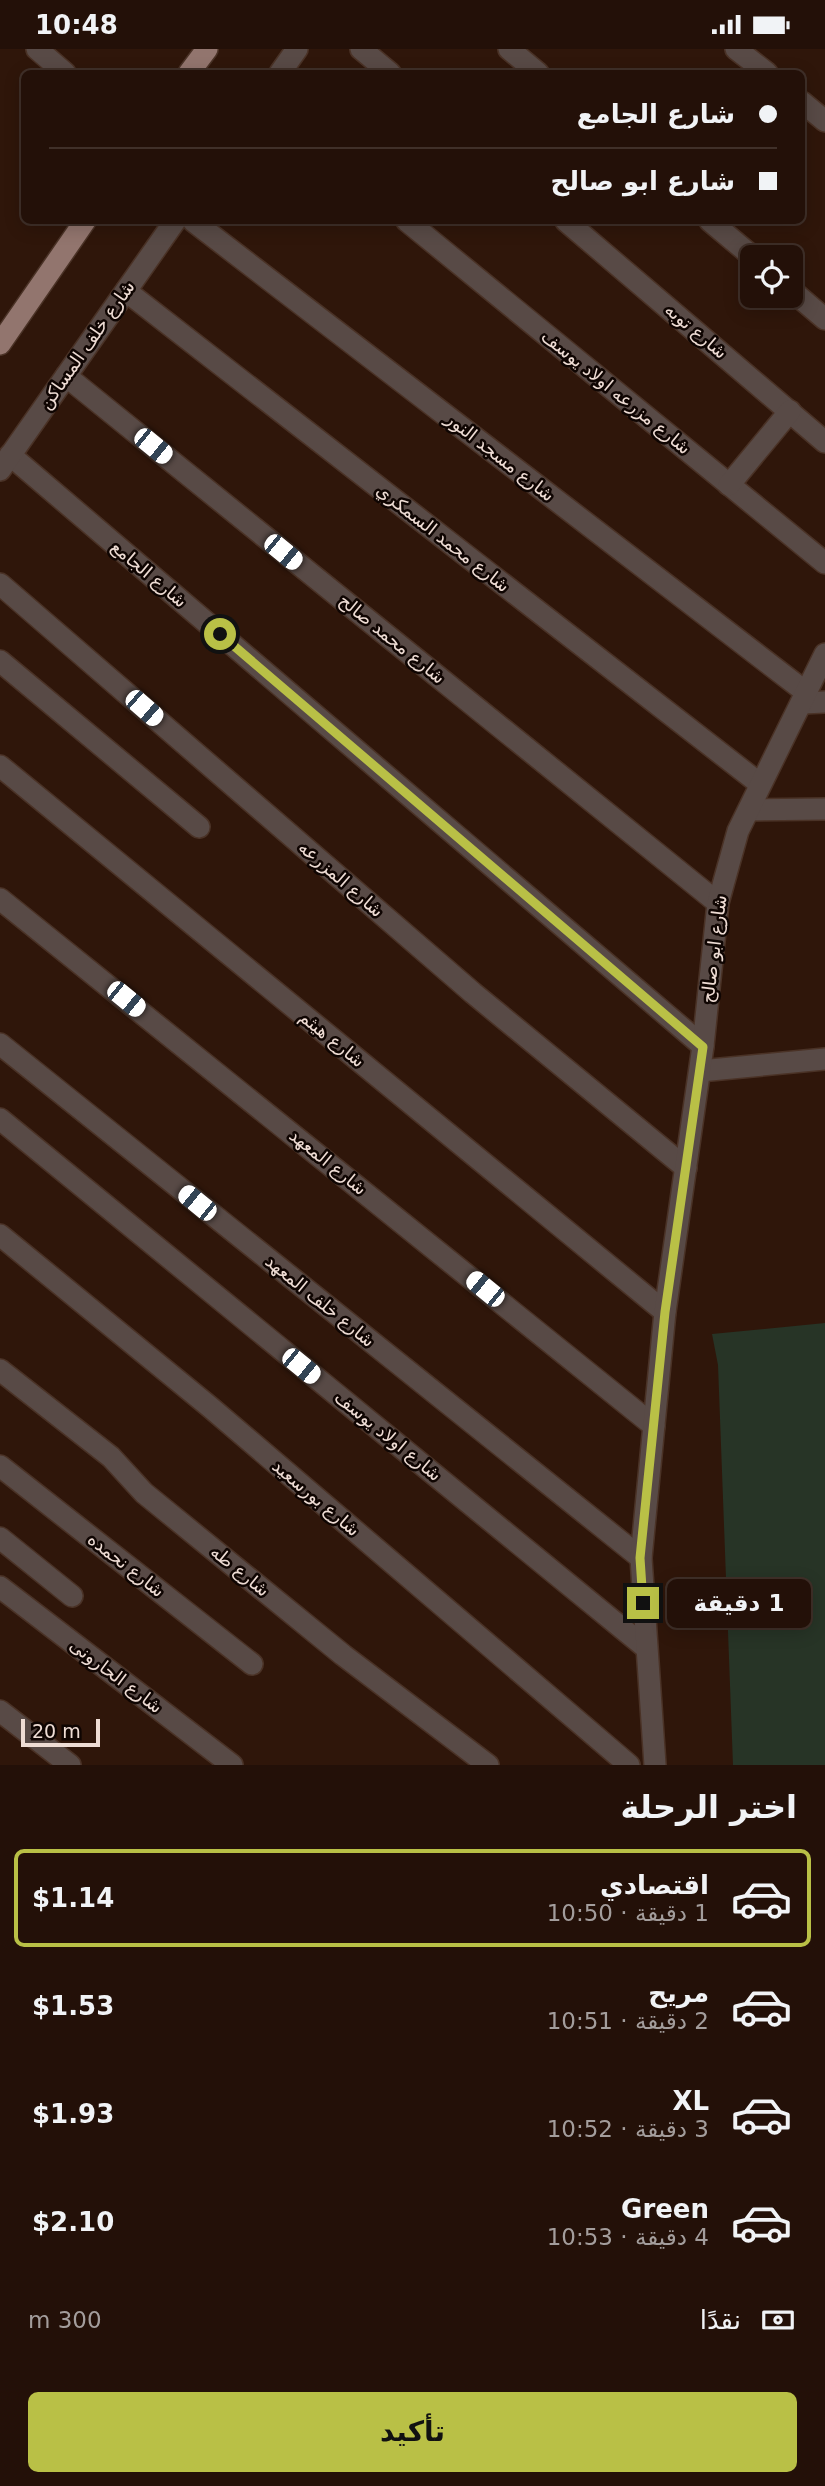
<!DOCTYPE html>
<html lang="ar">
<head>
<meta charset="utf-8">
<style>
	body { margin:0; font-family:"DejaVu Sans","Noto Sans Arabic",sans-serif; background:#2f1e16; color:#f1f3f6; direction:rtl; height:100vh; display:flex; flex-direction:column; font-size:26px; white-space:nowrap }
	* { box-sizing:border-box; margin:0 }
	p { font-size:23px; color:#a39d9c }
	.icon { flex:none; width:38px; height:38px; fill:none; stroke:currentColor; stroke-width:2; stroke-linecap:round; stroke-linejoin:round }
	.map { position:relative; height:1716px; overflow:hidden; direction:ltr }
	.panel { display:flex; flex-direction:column; background:#231008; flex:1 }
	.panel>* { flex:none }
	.banner { position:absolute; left:21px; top:21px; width:784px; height:154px; border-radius:10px; box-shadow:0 4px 18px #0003,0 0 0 2px #403029; direction:rtl; display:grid; align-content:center; height:154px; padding:0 28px; background:#231008 }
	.buttons { position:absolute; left:740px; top:196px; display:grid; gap:14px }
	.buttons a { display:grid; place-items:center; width:63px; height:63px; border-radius:10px; background:#231008; box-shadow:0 4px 18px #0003,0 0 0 2px #403029; font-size:35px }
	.scale { position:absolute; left:21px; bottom:18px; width:79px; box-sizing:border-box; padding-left:7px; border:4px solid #eedcd4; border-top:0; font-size:19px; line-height:24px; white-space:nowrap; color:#eedcd4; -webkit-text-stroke:5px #0f0502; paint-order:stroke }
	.end { position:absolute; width:32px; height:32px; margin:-16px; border:9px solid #b9c046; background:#111; box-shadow:0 0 0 4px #111 }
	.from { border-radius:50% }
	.bubble { position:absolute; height:49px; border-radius:10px; background:#231008; box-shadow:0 4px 18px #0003,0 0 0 2px #403029; font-size:23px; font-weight:700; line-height:49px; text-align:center; direction:rtl }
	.car { position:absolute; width:21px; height:42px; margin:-21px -10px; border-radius:9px; box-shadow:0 0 5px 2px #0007; background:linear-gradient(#fff 24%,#345 0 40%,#fff 0 76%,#345 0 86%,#fff 0) }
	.banner b { display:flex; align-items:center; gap:24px; height:66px; font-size:26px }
	.banner b+b { border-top:2px solid #403029 }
	.banner i { width:18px; height:18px; background:#f1f3f6 }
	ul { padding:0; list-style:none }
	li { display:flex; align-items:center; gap:21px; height:98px; margin:0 14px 10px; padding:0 14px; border:4px solid transparent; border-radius:10px }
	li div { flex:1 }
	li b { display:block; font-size:26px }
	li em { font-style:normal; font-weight:700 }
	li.current { border-color:#b9c046 }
	li>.icon { width:63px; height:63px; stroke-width:1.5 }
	h2 { padding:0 28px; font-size:32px; line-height:84px }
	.pay { display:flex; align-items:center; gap:18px; height:77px; padding:0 28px; font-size:26px }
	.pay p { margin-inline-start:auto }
	.primary-button { display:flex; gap:14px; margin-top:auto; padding:14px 28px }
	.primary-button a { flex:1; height:80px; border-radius:10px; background:#b9c046; color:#111; font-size:28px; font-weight:700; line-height:80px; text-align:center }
	.status { display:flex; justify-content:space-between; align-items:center; height:49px; padding:0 35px; background:#231008; direction:ltr }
	.status svg { height:19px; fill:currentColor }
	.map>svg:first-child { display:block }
	.green { fill:#273426 }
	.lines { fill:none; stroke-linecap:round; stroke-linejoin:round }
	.minor-casing { stroke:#4a3226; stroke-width:24 }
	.major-casing { stroke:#4a3226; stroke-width:24 }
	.minor { stroke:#584a46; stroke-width:21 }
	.major { stroke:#92756e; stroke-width:21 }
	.route { stroke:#b9c046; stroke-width:9 }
	.labels { text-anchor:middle; stroke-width:5; stroke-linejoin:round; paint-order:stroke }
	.street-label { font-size:18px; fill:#eedcd4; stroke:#0f0502 }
</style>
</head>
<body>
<div class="status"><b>10:48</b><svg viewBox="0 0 49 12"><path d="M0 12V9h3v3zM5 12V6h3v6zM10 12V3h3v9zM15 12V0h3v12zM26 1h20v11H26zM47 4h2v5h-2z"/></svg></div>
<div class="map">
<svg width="825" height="1716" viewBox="0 0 825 1716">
	<rect width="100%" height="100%" fill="#2f160a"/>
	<polygon class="green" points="825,1274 825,1716 733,1716 718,1316 712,1285"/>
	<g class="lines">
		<defs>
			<g id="minor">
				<polyline points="37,0 65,24"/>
				<polyline points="361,0 390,24"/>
				<polyline points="509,0 538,24"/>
				<polyline points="736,0 767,24"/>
				<polyline points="280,24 297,0"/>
				<polyline points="802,53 825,72"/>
				<polyline points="193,172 807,644"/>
				<polyline points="407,172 825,514"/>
				<polyline points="566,172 825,393"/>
				<polyline points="710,172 753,208"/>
				<polyline points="791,241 825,270"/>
				<polyline points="126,242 760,735"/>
				<polyline points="66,327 718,854"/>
				<polyline points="10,406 703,997"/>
				<polyline points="0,421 175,172"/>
				<polyline points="729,436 790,362"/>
				<polyline points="0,535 473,944 686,1119"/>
				<polyline points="0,612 199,778"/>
				<polyline points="803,654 825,653"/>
				<polyline points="0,717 665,1263"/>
				<polyline points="749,761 825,760"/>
				<polyline points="0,850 654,1377"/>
				<polyline points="0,995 641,1509"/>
				<polyline points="700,1022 825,1010"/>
				<polyline points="0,1070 645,1598"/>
				<polyline points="0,1186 210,1358 629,1716"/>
				<polyline points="0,1321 111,1408 144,1444 343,1606 488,1716"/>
				<polyline points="0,1417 252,1615"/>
				<polyline points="0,1489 72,1547"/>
				<polyline points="0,1538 232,1716"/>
				<polyline points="0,1662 70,1716"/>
				<polyline points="655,1716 641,1509 665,1263 703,997 718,854 738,782 825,605"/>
			</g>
			<g id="major">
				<polyline points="189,24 207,0"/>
				<polyline points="0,295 85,172"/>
			</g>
		</defs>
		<use href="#minor" class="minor-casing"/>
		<use href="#major" class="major-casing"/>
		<use href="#minor" class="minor"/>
		<use href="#major" class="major"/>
	</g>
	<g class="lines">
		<polyline class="route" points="220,585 703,998 665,1263 640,1509 643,1554"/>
	</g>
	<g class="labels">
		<g class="street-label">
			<text transform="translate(696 282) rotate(40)" y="6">شارع توبه</text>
			<text transform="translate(87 296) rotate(-55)" y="6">شارع خلف المساكن</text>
			<text transform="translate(616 343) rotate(39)" y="6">شارع مزرعه اولاد يوسف</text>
			<text transform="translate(500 408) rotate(38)" y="6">شارع مسجد النور</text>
			<text transform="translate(443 489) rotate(38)" y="6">شارع محمد السمكري</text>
			<text transform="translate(149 525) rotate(40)" y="6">شارع الجامع</text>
			<text transform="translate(392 590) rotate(39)" y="6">شارع محمد صالح</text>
			<text transform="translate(341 830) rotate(41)" y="6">شارع المزرعه</text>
			<text transform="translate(714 900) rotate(-83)" y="6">شارع ابو صالح</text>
			<text transform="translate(332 990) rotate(39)" y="6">شارع هيثم</text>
			<text transform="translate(328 1113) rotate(39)" y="6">شارع المعهد</text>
			<text transform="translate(320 1252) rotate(39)" y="6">شارع خلف المعهد</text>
			<text transform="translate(388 1387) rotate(39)" y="6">شارع اولاد يوسف</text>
			<text transform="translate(316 1449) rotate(40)" y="6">شارع بورسعيد</text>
			<text transform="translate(126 1516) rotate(38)" y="6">شارع نحمده</text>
			<text transform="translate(240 1522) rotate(39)" y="6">شارع طه</text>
			<text transform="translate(116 1627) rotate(37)" y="6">شارع الحارونى</text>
		</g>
	</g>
</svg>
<div class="buttons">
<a><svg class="icon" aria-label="locate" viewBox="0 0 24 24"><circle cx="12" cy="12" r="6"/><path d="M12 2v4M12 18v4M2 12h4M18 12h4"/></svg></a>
</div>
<div class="scale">20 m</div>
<i class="end from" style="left:220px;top:585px"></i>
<i class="end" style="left:643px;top:1554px"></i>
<div class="bubble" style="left:667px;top:1530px;width:144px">1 دقيقة</div>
<i class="car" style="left:153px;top:397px;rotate:129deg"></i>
<i class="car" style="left:283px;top:503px;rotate:129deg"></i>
<i class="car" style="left:144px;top:659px;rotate:131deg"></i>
<i class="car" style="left:126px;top:950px;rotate:129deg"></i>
<i class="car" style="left:197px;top:1154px;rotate:309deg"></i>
<i class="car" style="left:485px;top:1240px;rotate:309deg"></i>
<i class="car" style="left:301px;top:1317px;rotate:129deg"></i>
<div class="banner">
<b><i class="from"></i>شارع الجامع</b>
<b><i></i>شارع ابو صالح</b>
</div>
</div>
<section class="panel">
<h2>اختر الرحلة</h2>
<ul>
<li class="current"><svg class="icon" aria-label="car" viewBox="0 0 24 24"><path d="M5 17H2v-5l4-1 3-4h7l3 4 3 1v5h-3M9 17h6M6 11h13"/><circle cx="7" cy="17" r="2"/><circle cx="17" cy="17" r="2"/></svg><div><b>اقتصادي</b><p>1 دقيقة · 10:50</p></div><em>$1.14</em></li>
<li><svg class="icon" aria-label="car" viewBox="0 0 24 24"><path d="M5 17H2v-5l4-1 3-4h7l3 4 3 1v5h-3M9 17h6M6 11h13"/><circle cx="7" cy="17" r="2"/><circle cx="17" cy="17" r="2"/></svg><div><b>مريح</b><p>2 دقيقة · 10:51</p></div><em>$1.53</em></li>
<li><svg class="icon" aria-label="car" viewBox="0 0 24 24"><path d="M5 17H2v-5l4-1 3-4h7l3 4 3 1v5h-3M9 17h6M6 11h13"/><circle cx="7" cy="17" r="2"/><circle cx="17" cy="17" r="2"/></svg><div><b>XL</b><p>3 دقيقة · 10:52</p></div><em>$1.93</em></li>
<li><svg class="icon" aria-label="car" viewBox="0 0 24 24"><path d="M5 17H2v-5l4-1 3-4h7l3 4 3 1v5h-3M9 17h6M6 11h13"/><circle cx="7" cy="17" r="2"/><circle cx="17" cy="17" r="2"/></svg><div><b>Green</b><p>4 دقيقة · 10:53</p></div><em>$2.10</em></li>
</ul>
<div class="pay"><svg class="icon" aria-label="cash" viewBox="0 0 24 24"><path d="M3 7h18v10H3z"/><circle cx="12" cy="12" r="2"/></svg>نقدًا<p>300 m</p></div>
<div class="primary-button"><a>تأكيد</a></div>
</section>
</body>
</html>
